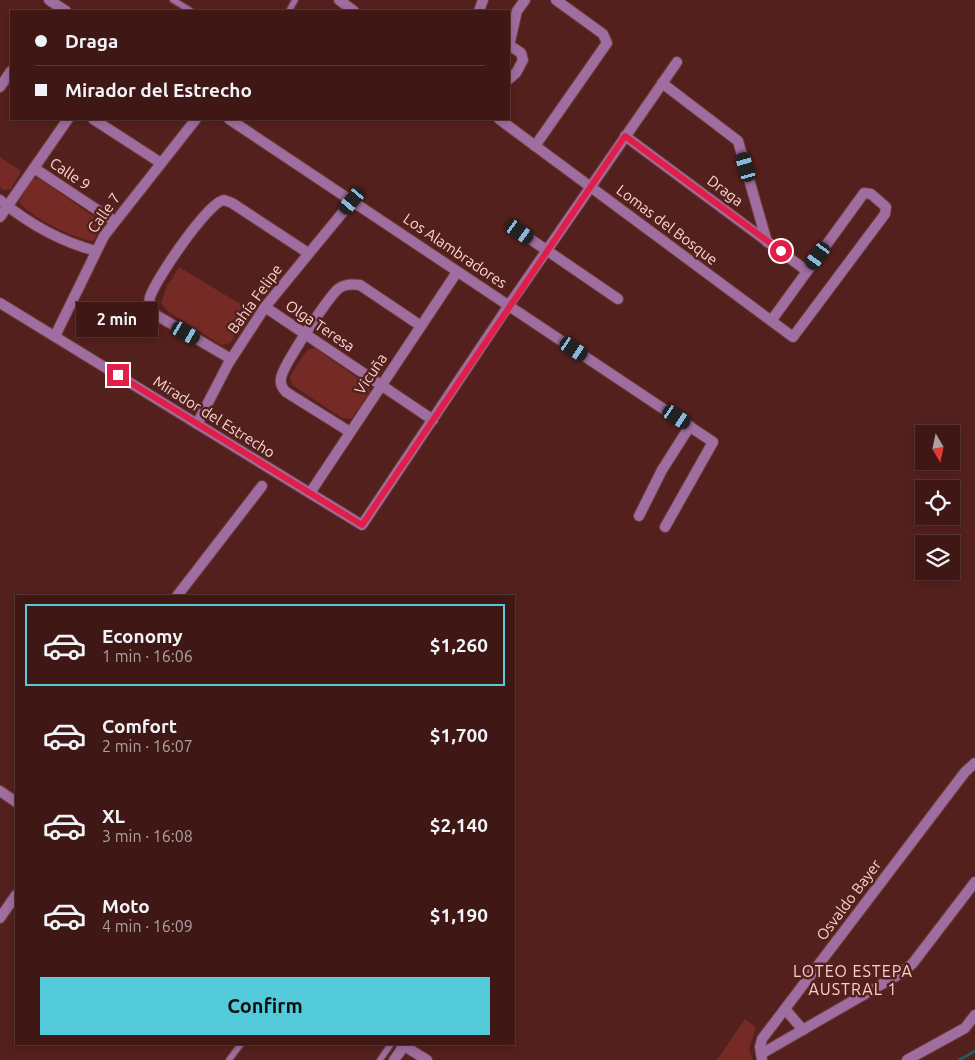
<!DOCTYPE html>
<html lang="en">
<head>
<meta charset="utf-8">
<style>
	body { margin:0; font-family:Ubuntu,sans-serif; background:#4a2523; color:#f1f3f6; height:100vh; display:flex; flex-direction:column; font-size:19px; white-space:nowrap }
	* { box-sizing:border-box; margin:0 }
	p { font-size:16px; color:#ada0a1 }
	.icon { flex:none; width:28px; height:28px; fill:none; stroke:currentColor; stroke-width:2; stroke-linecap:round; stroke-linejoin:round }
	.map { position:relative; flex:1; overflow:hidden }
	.panel { position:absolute; left:15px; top:595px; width:500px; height:450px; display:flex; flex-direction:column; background:#3f1816; border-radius:0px; box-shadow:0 2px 8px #0003,0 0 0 1px #583735 }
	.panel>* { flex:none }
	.hud { position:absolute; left:10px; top:10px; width:500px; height:110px; border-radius:0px; box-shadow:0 2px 8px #0003,0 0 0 1px #583735; display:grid; align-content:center; height:110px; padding:0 25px; background:#3f1816 }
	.needle { width:32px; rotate:171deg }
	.controls { position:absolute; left:915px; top:425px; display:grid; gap:10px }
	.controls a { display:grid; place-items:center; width:45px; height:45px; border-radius:0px; background:#3f1816; box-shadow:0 2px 8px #0003,0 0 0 1px #583735; font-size:25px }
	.end { position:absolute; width:22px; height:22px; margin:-11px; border:6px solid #e11d48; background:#fff; box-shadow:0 0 0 2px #fff }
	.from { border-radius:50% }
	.bubble { position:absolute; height:35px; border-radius:0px; background:#3f1816; box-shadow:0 2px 8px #0003,0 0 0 1px #583735; font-size:16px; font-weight:700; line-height:35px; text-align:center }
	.car { position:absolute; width:15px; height:30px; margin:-15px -8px; border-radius:6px; box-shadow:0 0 4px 1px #0007; background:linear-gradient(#222 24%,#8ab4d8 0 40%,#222 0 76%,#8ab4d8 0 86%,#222 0) }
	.hud b { display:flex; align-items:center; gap:18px; height:48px; font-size:19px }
	.hud b+b { border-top:1px solid #583735 }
	.hud i { width:12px; height:12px; background:#f1f3f6 }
	ul { padding:9px 0 0; list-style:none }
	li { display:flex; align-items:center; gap:15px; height:82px; margin:0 10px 8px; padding:0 15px; border:2px solid transparent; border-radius:0px }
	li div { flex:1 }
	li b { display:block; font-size:19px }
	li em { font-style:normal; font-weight:700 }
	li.active { border-color:#53cbda }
	li>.icon { width:45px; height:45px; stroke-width:1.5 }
	.action { display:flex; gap:10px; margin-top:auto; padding:10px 25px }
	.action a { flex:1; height:58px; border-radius:0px; background:#53cbda; color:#111; font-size:20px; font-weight:700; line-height:58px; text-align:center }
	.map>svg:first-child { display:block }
	.green { fill:#752a26 }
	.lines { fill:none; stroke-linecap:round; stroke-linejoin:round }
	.stream { stroke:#235b62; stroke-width:3 }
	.lane-casing { stroke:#6e3d3a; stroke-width:8 }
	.street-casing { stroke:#6e3d3a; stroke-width:12 }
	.lane { stroke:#9f6d9f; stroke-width:5.5 }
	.street { stroke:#9f6d9f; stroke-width:10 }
	.route { stroke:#e11d48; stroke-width:6 }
	.labels { text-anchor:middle; stroke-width:5; stroke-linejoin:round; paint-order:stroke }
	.street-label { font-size:15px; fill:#f8d6d2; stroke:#54201d }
	.neighbourhood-label { font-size:16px; letter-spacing:1px; fill:#f8cfc9; stroke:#54201d }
</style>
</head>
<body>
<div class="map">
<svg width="975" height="1060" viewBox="0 0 975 1060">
	<rect width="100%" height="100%" fill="#54201d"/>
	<g class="green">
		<polygon points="0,157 21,171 11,189 3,190 0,187"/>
		<path d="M38 178 100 221 102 227 93 241C75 239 27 216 19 201L33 179Z"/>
		<polygon points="179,267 250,310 230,343 221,345 169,312 161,303 167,286"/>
		<polygon points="315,348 369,386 370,391 351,419 342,418 292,385 290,376 307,350"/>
		<polygon points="745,1019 756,1028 749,1049 753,1060 717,1060"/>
	</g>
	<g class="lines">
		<polyline class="stream" points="959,1060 975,1051"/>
		<defs>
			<g id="lane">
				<polyline points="173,0 191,11"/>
				<polyline points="289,11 295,0"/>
				<polyline points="229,1060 241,1044"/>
				<polyline points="380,1060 391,1044"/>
			</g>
			<g id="street">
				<polyline points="49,0 66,11"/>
				<polyline points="339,0 354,11"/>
				<polyline points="479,11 483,0"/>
				<polyline points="509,46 517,11 525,0"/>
				<polyline points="509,79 516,73 523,60 521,53 509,45"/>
				<polyline points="662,83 738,141 767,242"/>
				<polyline points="0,87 11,71"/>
				<polyline points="93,119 161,163"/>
				<polyline points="229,119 713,442 665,527"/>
				<polyline points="499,119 793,337 885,214 886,207 871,194 864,193 771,321"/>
				<polyline points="625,136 807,271"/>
				<polyline points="535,146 607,43 603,34 556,0"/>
				<polyline points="34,168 114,221"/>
				<path d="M0 200C29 224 59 241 96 251"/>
				<polyline points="0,217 68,119"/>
				<polyline points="520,232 618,299"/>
				<polyline points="0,303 362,525 509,305 677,62"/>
				<polyline points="265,307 433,420"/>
				<polyline points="55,336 104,236 196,119"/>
				<path d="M231 359 156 315C152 310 148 304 150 297 155 280 209 201 224 200L232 203 308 253"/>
				<polyline points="197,424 228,364 265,307 352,201"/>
				<path d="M350 432 286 392C282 388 280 383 281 378 283 365 328 298 338 289 344 284 353 284 360 285L421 326"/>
				<polyline points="310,493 457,272"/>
				<polyline points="639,516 662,470 690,426"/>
				<polyline points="177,596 262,486"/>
				<polyline points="0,791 16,802"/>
				<polyline points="0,918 16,895"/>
				<polyline points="785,1009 803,1030"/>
				<polyline points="401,1044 427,1060"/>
				<polyline points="761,1054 903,972 913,963 975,882"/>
				<polyline points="394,1060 404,1046"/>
				<polyline points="762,1060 760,1047 762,1039 965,772 975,763"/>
				<polyline points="907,1060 965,1028 975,1015"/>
			</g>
		</defs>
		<use href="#lane" class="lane-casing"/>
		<use href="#street" class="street-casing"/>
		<use href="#lane" class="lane"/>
		<use href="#street" class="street"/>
	</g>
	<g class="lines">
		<polyline class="route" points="118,375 362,525 625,136 781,251"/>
	</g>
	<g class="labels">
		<g class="street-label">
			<text transform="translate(70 174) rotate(34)" y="5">Calle 9</text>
			<text transform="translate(725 191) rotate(37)" y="5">Draga</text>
			<text transform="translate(104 213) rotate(-55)" y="5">Calle 7</text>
			<text transform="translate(667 225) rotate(37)" y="5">Lomas del Bosque</text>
			<text transform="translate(455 251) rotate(34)" y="5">Los Alambradores</text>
			<text transform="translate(255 299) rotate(-54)" y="5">Bahía Felipe</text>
			<text transform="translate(320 326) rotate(34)" y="5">Olga Teresa</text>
			<text transform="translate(371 374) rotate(-56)" y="5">Vicuña</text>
			<text transform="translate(214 417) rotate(32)" y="5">Mirador del Estrecho</text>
			<text transform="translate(849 900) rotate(-53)" y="5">Osvaldo Bayer</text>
		</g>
		<g class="neighbourhood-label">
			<text x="853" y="977">LOTEO ESTEPA<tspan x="853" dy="18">AUSTRAL 1</tspan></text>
		</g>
	</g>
</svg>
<div class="controls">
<a><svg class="needle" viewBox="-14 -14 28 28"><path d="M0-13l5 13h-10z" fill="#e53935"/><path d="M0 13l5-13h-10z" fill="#ada0a1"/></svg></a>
<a><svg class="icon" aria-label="locate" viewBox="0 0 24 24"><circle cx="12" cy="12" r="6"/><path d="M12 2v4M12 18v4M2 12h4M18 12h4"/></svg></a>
<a><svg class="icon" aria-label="layers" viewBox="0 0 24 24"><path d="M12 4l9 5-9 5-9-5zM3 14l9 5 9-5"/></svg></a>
</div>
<i class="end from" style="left:781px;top:251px"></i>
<i class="end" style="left:118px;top:375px"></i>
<div class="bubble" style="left:76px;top:302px;width:82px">2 min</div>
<i class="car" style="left:746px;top:167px;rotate:344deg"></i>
<i class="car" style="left:352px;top:201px;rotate:220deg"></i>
<i class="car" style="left:520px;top:232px;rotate:125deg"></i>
<i class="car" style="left:818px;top:256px;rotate:216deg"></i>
<i class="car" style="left:186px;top:333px;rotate:120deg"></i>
<i class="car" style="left:574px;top:349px;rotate:124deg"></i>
<i class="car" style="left:677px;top:417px;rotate:124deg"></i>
<div class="hud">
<b><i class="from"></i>Draga</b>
<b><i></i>Mirador del Estrecho</b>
</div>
<section class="panel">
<ul>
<li class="active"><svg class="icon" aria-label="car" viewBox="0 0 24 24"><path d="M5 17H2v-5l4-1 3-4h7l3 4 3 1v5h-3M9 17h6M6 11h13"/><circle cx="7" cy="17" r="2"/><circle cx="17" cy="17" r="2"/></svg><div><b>Economy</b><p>1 min · 16:06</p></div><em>$1,260</em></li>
<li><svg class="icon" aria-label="car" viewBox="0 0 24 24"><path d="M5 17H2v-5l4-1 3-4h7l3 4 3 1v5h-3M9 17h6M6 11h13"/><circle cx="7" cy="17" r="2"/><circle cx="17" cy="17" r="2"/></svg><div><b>Comfort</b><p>2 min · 16:07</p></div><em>$1,700</em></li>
<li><svg class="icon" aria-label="car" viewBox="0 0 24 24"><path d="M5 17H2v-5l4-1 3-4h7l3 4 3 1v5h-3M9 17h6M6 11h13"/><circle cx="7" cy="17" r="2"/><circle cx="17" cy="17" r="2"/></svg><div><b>XL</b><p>3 min · 16:08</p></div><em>$2,140</em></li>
<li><svg class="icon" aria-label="car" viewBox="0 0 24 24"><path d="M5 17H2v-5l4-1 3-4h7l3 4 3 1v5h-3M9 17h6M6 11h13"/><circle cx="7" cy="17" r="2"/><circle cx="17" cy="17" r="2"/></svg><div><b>Moto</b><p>4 min · 16:09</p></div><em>$1,190</em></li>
</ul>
<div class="action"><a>Confirm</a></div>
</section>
</div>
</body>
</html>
